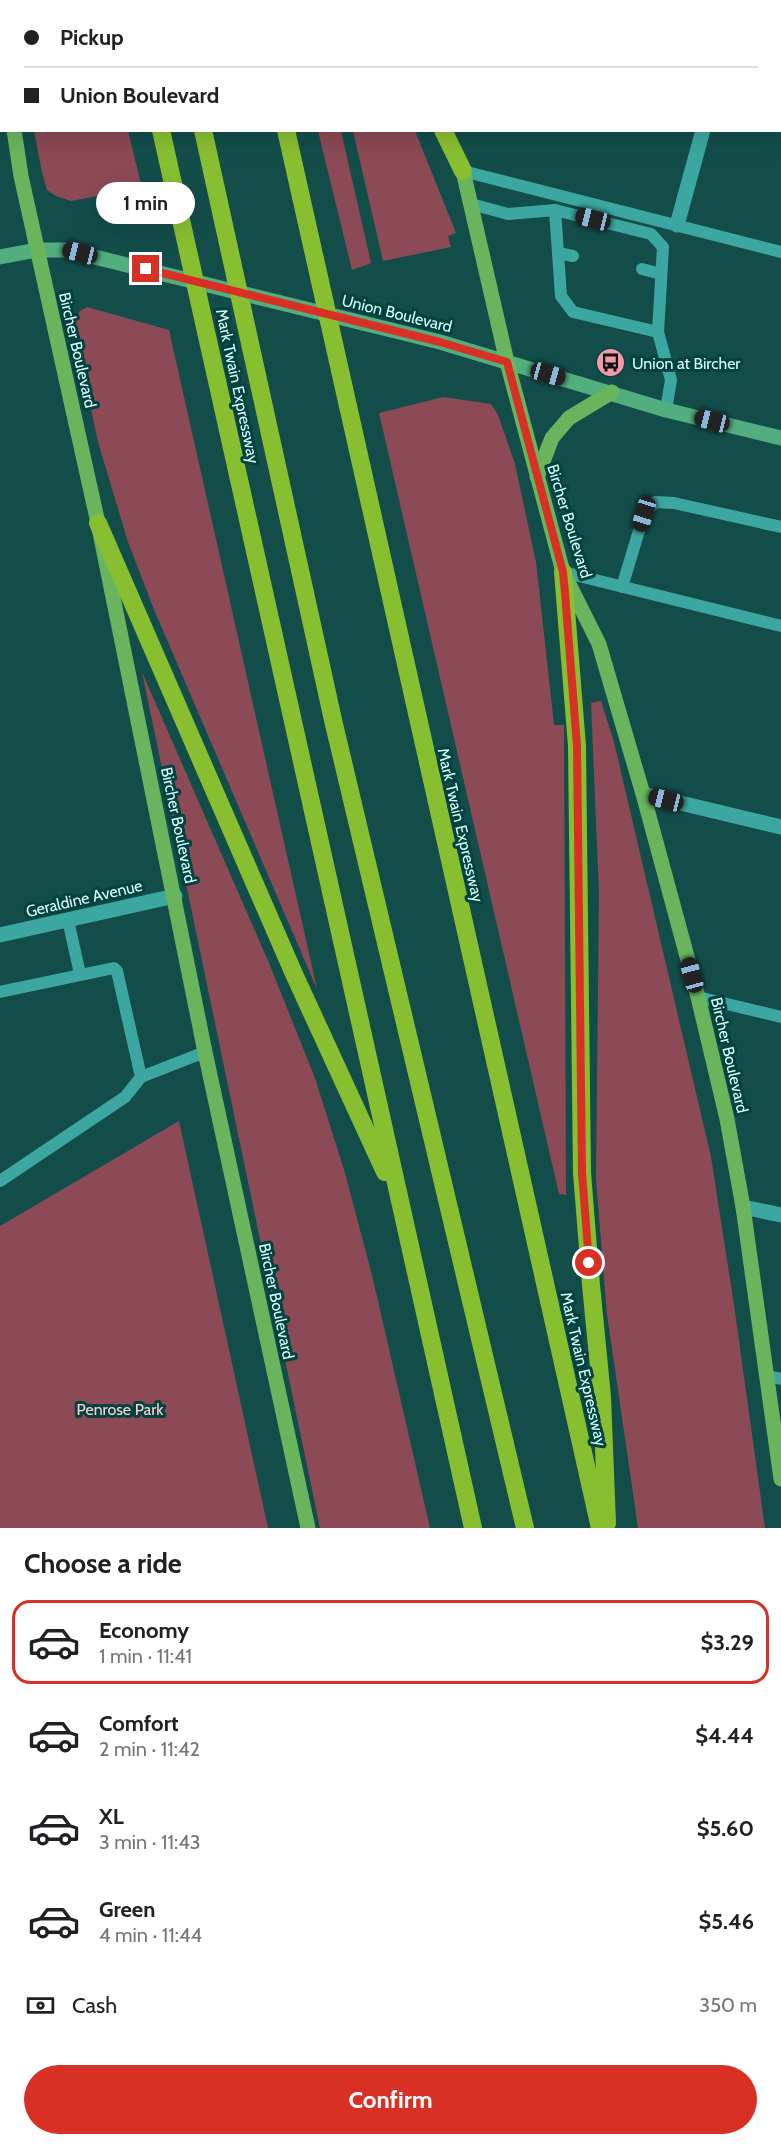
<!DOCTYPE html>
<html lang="en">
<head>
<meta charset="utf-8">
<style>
	body { margin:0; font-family:Cabin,sans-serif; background:#f6f6f6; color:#202124; height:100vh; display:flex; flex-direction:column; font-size:22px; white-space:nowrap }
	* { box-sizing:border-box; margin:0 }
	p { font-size:20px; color:#757577 }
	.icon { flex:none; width:33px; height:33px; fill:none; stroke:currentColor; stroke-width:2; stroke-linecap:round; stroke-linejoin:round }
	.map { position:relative; height:1528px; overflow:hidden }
	.panel { display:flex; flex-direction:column; background:#fff; flex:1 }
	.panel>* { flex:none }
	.hud { position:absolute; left:0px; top:0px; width:782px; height:132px; box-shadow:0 6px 24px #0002; display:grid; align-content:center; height:132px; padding:0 24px; background:#fff }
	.end { position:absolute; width:27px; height:27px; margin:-14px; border:8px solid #d93025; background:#fff; box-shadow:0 0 0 3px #fff }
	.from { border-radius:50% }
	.bubble { position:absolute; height:42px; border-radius:21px; background:#fff; box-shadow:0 6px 24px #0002; font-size:20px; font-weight:700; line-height:42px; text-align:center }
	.car { position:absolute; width:18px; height:36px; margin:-18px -9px; border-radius:8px; box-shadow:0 0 4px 2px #0007; background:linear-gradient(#222 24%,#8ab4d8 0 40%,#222 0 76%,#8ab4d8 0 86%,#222 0) }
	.hud b { display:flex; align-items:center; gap:21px; height:57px; font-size:22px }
	.hud b+b { border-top:2px solid #e0e0e0 }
	.hud i { width:15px; height:15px; background:#202124 }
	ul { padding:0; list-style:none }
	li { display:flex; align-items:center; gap:18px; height:84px; margin:0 12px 9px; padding:0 12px; border:3px solid transparent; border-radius:18px }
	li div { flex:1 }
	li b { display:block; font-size:22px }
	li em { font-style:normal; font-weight:700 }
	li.current { border-color:#d93025 }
	li>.icon { width:54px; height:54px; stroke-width:1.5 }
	h2 { padding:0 24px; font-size:27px; line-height:72px }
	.pay { display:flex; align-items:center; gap:15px; height:66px; padding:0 24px; font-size:22px }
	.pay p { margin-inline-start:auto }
	.primary-button { display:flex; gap:12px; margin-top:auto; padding:12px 24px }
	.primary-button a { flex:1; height:69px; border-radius:36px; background:#d93025; color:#fff; font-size:24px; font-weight:700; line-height:69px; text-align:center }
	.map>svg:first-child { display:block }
	.green { fill:#8b4a56 }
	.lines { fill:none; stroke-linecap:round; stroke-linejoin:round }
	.service { stroke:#3ba7a0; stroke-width:12 }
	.minor { stroke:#3ba7a0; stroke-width:15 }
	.secondary { stroke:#52ae7f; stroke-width:15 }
	.primary { stroke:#69b55d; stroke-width:15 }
	.motorway { stroke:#88bf31; stroke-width:18 }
	.route { stroke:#d93025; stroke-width:8 }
	.labels { text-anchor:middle; stroke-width:6; stroke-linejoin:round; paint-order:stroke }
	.street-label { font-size:16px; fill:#d9fefa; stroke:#03423f }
	.poi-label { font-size:16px; fill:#d9fefa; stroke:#03423f; text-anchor:start }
	.park-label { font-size:16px; fill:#fdcfd5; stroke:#03423f }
</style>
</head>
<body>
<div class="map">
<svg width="781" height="1528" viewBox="0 0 781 1528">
	<rect width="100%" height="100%" fill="#134d4a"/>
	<g class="green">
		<polygon points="34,131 128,131 142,188 71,201 56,196 47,190 42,172"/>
		<polygon points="318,131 341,131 371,263 352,270"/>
		<polygon points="353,131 415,131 456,233 448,236 451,247 383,261"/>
		<polygon points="87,307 169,330 317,989 155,612 128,542 98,442 73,322 80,311"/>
		<polygon points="443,397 491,404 498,415 515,464 536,562 554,725 564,725 566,1195 559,1194 379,413"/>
		<polygon points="142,672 269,963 315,1078 345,1173 372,1275 430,1528 320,1528"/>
		<polygon points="601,701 614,742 711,1157 734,1305 765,1528 638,1528 607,1314 596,1179 599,893 591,703"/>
		<polygon points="179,1121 268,1528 0,1528 0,1226"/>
	</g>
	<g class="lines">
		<g class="service">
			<polyline points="463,171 781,252"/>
			<polyline points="471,204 508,214 555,210 561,296 573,312 658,332 671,380 666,410"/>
			<polyline points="555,210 651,234 663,247 658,332"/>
			<polyline points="558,253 573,256"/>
			<polyline points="642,269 661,274"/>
			<polyline points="563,572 781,626"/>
			<polyline points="622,587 644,514 655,502 674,503 781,527"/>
			<polyline points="68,920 80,974"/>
			<polyline points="0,992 114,968 117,971 141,1077 125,1097 0,1181"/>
			<polyline points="698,997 781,1017"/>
			<polyline points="141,1077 205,1052"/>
			<polyline points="767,1376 781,1379"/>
		</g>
		<g class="minor">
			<polyline points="554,0 560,2"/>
			<polyline points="736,2 737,0"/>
			<polyline points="780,56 781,56"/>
			<polyline points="677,225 703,130"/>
			<polyline points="643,794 781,827"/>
			<polyline points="0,935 175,896"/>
			<polyline points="743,1207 781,1215"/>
		</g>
		<g class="secondary">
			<polyline points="427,0 428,2"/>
			<polyline points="0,257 37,250 66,250 440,342 666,410 781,438"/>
		</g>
		<g class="primary">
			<polyline points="0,39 2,49"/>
			<polyline points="14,130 21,176 98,523 205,1052 308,1528"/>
			<polyline points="463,171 507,362 563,572 599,644 643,794 698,997 727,1119 743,1207 781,1479"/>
			<polyline points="537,477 552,438 569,418 612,392"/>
		</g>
		<g class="motorway">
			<polyline points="132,0 132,2"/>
			<polyline points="174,0 174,2"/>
			<polyline points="256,0 257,2"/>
			<polyline points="381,0 381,2"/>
			<polyline points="161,130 473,1528"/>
			<polyline points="203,130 333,720 525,1528"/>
			<polyline points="286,130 600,1528"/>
			<polyline points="443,130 463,171"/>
			<polyline points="98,523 294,974 385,1172"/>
			<polyline points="563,572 577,746 582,1173 591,1285 602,1397 607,1523"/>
		</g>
	</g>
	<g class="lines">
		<polyline class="route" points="146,269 440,342 507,362 563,572 565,593 577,746 582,1173 589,1263"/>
	</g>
	<defs>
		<symbol id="bus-disc" viewBox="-11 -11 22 22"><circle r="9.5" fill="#f39aa9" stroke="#03423f"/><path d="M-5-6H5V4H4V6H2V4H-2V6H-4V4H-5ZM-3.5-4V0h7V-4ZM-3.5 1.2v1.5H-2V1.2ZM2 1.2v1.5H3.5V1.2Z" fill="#111"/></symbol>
	</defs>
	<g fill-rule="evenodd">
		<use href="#bus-disc" x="594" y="346" width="33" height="33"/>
	</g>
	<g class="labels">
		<g class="street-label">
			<text transform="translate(397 313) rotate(14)" y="6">Union Boulevard</text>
			<text transform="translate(78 350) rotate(77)" y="6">Bircher Boulevard</text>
			<text transform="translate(238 386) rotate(78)" y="6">Mark Twain Expressway</text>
			<text transform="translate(570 521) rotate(73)" y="6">Bircher Boulevard</text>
			<text transform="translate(179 825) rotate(78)" y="6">Bircher Boulevard</text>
			<text transform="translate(461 825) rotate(77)" y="6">Mark Twain Expressway</text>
			<text transform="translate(84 898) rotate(-13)" y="6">Geraldine Avenue</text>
			<text transform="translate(730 1055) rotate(77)" y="6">Bircher Boulevard</text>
			<text transform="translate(277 1301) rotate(78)" y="6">Bircher Boulevard</text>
			<text transform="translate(584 1369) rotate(77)" y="6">Mark Twain Expressway</text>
		</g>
		<g class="poi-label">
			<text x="632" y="369">Union at Bircher</text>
		</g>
		<g class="park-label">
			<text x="120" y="1415">Penrose Park</text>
		</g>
	</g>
</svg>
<i class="end from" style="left:589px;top:1263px"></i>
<i class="end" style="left:146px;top:269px"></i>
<div class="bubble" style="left:96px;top:182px;width:99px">1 min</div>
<i class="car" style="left:593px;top:219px;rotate:284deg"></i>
<i class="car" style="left:80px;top:253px;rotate:284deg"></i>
<i class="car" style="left:548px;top:374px;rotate:106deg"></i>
<i class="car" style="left:712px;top:421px;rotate:284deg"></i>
<i class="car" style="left:644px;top:514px;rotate:197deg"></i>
<i class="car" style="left:666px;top:800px;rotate:284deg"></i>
<i class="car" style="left:692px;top:975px;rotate:345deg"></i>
<div class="hud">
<b><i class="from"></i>Pickup</b>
<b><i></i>Union Boulevard</b>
</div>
</div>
<section class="panel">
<h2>Choose a ride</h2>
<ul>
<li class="current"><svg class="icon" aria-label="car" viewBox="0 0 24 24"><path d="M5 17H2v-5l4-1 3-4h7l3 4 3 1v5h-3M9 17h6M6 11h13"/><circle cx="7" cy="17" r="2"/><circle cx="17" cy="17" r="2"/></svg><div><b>Economy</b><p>1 min · 11:41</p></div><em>$3.29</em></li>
<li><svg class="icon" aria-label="car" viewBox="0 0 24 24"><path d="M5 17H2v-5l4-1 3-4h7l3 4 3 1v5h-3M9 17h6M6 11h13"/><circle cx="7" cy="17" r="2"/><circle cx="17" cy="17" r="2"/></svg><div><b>Comfort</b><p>2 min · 11:42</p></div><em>$4.44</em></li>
<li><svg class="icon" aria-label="car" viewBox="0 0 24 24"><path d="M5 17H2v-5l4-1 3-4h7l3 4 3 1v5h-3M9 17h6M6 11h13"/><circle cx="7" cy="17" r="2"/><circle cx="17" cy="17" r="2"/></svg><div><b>XL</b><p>3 min · 11:43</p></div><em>$5.60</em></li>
<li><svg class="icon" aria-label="car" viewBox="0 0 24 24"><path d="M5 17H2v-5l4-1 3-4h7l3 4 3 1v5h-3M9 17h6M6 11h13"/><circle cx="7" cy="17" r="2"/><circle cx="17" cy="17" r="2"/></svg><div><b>Green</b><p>4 min · 11:44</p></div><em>$5.46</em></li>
</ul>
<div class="pay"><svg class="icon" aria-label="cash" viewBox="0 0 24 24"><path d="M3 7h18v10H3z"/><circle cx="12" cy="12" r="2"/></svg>Cash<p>350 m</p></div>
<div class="primary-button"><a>Confirm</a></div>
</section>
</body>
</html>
